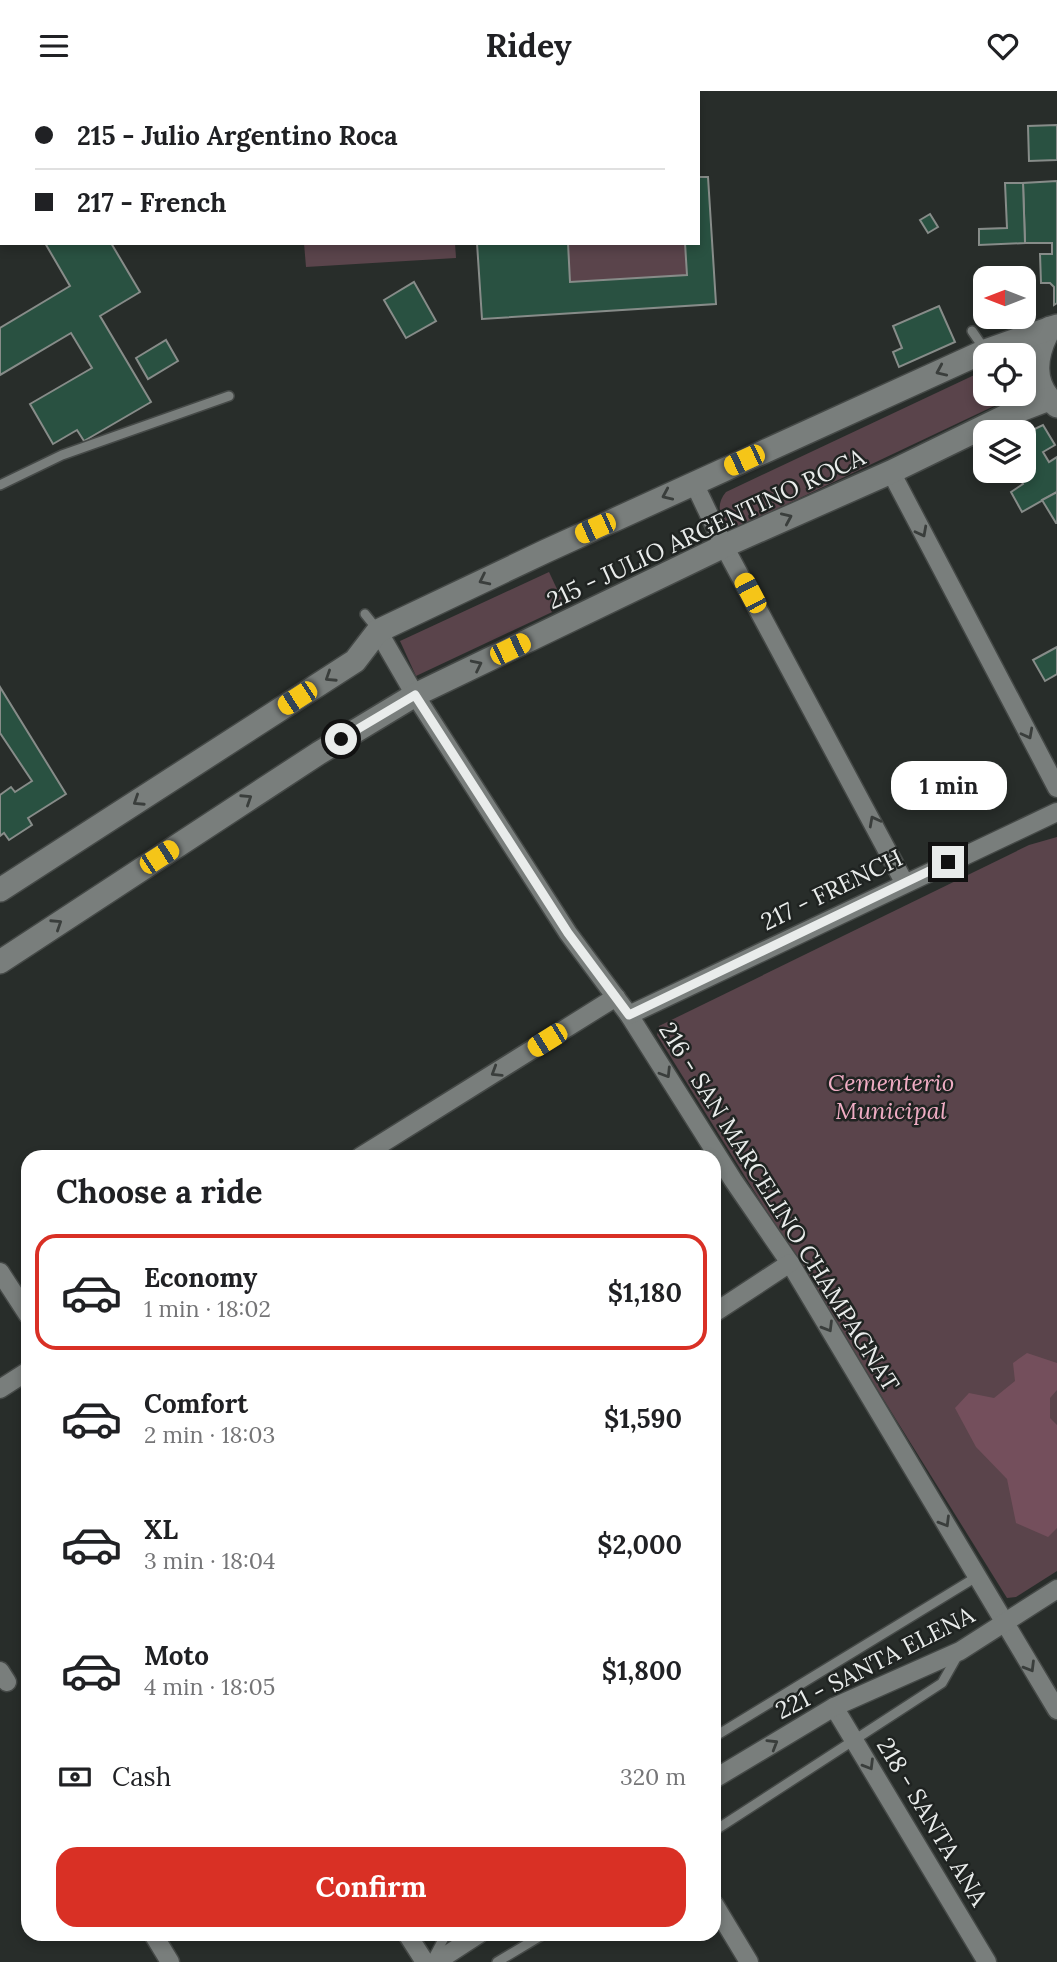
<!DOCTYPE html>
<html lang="en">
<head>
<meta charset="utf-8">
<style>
	body { margin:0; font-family:Lora,serif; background:#f6f6f6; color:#202124; height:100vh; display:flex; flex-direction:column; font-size:26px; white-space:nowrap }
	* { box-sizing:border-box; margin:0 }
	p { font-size:23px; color:#757577 }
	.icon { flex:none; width:38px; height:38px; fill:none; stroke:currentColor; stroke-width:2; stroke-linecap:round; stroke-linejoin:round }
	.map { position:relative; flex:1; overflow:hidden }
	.drawer { position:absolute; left:21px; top:1059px; width:700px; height:791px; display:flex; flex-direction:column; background:#fff; border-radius:21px; box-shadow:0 4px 10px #0003 }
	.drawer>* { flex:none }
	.hud { position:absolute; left:0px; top:0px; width:700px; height:154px; box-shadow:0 4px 10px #0003; display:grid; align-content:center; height:154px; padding:0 35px; background:#fff }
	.needle { width:46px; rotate:270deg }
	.buttons { position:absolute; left:973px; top:175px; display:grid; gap:14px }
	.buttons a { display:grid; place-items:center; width:63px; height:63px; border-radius:14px; background:#fff; box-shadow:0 4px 10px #0003; font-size:35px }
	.end { position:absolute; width:32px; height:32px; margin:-16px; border:9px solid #e9eceb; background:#111; box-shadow:0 0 0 4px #111 }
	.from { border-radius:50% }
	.bubble { position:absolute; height:49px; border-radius:21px; background:#fff; box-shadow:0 4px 10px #0003; font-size:23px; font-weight:700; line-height:49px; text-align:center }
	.car { position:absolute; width:21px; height:42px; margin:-21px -10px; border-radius:9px; box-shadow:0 0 5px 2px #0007; background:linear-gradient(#f5c518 24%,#345 0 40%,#f5c518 0 76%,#345 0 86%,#f5c518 0) }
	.hud b { display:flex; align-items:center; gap:24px; height:66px; font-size:26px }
	.hud b+b { border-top:2px solid #e0e0e0 }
	.hud i { width:18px; height:18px; background:#202124 }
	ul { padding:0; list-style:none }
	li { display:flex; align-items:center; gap:21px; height:116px; margin:0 14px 10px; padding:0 21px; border:4px solid transparent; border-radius:21px }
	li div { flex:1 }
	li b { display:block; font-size:26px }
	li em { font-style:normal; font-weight:700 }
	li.current { border-color:#d93025 }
	li>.icon { width:63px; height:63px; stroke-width:1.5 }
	h2 { padding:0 35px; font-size:32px; line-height:84px }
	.pay { display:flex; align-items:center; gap:18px; height:77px; padding:0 35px; font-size:26px }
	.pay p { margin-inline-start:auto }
	.cta { display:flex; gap:14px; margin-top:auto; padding:14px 35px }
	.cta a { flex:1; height:80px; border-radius:21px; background:#d93025; color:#fff; font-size:28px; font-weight:700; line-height:80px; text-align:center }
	header { display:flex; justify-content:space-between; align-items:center; height:91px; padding:0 35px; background:#fff; font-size:32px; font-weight:700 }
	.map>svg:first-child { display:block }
	.green { fill:#5a444b }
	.forest { fill:#744f5c }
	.building { fill:#295141; stroke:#878c89; stroke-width:2 }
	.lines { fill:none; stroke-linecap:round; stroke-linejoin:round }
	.service-casing { stroke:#454947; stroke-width:12 }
	.minor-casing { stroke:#454947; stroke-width:21 }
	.tertiary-casing { stroke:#454947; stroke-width:26 }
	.service { stroke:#797e7c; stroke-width:9 }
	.minor { stroke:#797e7c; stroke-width:18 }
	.tertiary { stroke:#797e7c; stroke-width:23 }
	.oneway { stroke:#3a3e3c }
	.route { stroke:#e9eceb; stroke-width:9 }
	.labels { text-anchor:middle; stroke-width:5; stroke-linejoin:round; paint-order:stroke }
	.street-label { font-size:24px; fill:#e9eceb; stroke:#1f2321 }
	.park-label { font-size:24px; font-style:italic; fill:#f0adc4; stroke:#1f2321 }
</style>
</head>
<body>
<header><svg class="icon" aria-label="menu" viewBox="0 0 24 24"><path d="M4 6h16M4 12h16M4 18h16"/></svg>Ridey<svg class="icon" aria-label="heart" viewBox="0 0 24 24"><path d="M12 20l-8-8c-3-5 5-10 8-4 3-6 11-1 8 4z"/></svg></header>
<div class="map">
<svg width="1057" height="1871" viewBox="0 0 1057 1871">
	<rect width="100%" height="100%" fill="#282d2a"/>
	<g class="green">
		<polygon points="304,152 455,152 456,167 306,176"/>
		<polygon points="568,152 685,152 687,184 570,191"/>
		<path d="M1024 261 1025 281 1032 301 992 316 741 435C721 435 713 416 726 401L985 279V303H1024V264H1017Z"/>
		<polygon points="549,481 565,515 416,585 400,550"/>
		<polygon points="1057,746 1057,1480 1016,1506 1007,1507 657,944 659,935 1029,754"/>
	</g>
	<polygon class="forest" points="1027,1262 1057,1272 1057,1299 1050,1307 1050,1327 1057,1334 1057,1437 1048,1446 1016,1432 1007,1388 976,1356 955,1317 969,1302 994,1307 1015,1290 1013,1272"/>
	<g class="building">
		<polygon points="1057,34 1057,69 1029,70 1028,35"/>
		<polygon points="698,86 708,86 716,213 482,228 477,152 568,152 570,191 687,184 685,152 698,152"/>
		<polygon points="1057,90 1057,212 1054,214 1054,196 1050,192 1041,192 1040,163 1052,163 1052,152 1025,152 1023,92"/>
		<polygon points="1005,92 1023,92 1025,152 979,154 979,138 1007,137"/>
		<polygon points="930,123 938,136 928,142 920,129"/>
		<polygon points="45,152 111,152 140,201 100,225 151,311 84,350 77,339 53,353 30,313 92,277 71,242 0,284 0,237 70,195"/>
		<polygon points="414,191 436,230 406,247 384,209"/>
		<polygon points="939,215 955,251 899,276 893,261 902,257 893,235"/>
		<polygon points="166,249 178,270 148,288 136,267"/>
		<polygon points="1043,334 1055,354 1043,361 1049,371 1057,366 1057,401 1022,421 1011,401 1023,393 1015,380 1024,380 1024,343"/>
		<polygon points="1057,401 1057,432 1056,432 1042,409"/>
		<polygon points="1057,556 1057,583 1045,590 1033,569"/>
		<polygon points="0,596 66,703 28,727 32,734 9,749 4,742 0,745 0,704 11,696 15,701 32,690 0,642"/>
	</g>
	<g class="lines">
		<defs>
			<g id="service">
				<polyline points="972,240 985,259"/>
				<polyline points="0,394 62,364 229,305"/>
				<polyline points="365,523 377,538"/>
				<polyline points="714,1646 978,1485"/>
				<polyline points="714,1740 942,1592 959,1562"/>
				<polyline points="432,1869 446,1843"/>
				<polyline points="497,1871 544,1843"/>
			</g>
			<g id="minor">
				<polyline points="891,381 1057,697"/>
				<polyline points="694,392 724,455 904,791"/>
				<polyline points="378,540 415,604 568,842 629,924 733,1089 790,1172 1057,1619"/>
				<polyline points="629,924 1057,721"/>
				<polyline points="360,1066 616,906"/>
				<polyline points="0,1181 28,1224"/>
				<polyline points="714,1222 790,1172"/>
				<polyline points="0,1298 28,1280"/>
				<polyline points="0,1580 7,1591"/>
				<polyline points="834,1616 987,1871"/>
				<polyline points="714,1688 834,1616 960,1560 1057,1498"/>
				<polyline points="714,1813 749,1871"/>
				<polyline points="153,1843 170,1871"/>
				<polyline points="407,1843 425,1871"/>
				<polyline points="436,1871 479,1843"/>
			</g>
			<g id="tertiary">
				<path d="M1050 237C1035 263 1030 294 1057 315"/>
				<polyline points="0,799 355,570 378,540 546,460 985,260 1057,235"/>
				<polyline points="0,871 319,662 415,604 724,455 891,381 1010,323 1049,308"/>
			</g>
		</defs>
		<use href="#service" class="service-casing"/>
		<use href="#minor" class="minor-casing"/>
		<use href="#tertiary" class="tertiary-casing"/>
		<use href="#service" class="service"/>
		<use href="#minor" class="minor"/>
		<use href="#tertiary" class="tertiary"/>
	</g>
	<defs><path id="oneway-chevron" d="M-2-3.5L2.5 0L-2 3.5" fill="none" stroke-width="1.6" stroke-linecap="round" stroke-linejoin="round" transform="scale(1.75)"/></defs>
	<g class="oneway">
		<use href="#oneway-chevron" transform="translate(941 280) rotate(156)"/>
		<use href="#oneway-chevron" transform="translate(667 404) rotate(156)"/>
		<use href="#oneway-chevron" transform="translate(787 427) rotate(-24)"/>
		<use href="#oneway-chevron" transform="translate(922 441) rotate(62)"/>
		<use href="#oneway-chevron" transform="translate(484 489) rotate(154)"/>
		<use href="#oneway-chevron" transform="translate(477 574) rotate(-26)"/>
		<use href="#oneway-chevron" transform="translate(330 586) rotate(147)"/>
		<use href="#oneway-chevron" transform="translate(1028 643) rotate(62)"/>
		<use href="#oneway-chevron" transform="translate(247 708) rotate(-33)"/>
		<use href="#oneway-chevron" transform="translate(138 710) rotate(147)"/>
		<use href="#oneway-chevron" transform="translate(874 730) rotate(-118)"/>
		<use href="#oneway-chevron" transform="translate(57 833) rotate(-33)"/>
		<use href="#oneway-chevron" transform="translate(496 981) rotate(148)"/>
		<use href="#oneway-chevron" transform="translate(666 982) rotate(58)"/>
		<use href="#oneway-chevron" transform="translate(828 1236) rotate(59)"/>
		<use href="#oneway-chevron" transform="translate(945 1431) rotate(59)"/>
		<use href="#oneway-chevron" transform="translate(1030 1576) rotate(59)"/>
		<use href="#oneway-chevron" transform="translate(773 1653) rotate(-31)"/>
		<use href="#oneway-chevron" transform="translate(869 1674) rotate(59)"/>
	</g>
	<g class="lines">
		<polyline class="route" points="341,648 415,604 568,842 629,924 948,771"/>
	</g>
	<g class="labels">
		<g class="street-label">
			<text transform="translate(706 438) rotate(-25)" y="8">215 - JULIO ARGENTINO ROCA</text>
			<text transform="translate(832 799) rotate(-26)" y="8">217 - FRENCH</text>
			<text transform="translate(779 1116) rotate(58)" y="8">216 - SAN MARCELINO CHAMPAGNAT</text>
			<text transform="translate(875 1572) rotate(-27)" y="8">221 - SANTA ELENA</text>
			<text transform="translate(932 1731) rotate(59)" y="8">218 - SANTA ANA</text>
		</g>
		<g class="park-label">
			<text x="891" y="1000">Cementerio<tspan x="891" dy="28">Municipal</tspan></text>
		</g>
	</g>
</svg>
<div class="buttons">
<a><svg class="needle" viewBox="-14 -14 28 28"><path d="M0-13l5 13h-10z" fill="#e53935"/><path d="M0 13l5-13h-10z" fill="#757577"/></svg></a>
<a><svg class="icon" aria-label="locate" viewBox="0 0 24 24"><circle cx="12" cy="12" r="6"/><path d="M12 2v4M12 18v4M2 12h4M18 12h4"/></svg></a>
<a><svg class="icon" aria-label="layers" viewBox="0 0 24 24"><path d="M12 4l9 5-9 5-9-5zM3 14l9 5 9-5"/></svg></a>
</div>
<i class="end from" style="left:341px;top:648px"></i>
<i class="end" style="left:948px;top:771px"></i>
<div class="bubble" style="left:891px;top:670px;width:116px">1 min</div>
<i class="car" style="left:744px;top:369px;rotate:245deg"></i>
<i class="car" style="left:595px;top:437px;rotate:246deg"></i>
<i class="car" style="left:750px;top:502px;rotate:332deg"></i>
<i class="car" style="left:510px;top:558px;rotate:64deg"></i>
<i class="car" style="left:297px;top:607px;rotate:237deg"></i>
<i class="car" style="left:159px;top:766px;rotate:57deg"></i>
<i class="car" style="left:547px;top:949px;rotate:238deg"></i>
<div class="hud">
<b><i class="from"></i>215 - Julio Argentino Roca</b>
<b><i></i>217 - French</b>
</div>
<section class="drawer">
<h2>Choose a ride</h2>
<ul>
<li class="current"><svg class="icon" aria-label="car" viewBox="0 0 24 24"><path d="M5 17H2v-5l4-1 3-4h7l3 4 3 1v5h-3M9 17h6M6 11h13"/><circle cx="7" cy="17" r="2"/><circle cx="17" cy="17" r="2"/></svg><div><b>Economy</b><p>1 min · 18:02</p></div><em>$1,180</em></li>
<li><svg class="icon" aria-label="car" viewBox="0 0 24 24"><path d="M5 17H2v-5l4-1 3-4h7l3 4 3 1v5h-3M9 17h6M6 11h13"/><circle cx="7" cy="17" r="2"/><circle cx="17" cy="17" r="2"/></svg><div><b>Comfort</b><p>2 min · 18:03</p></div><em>$1,590</em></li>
<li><svg class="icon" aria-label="car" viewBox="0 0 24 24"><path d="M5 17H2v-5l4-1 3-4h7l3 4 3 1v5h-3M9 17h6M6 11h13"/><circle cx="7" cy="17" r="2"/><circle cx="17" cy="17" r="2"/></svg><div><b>XL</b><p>3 min · 18:04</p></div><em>$2,000</em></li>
<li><svg class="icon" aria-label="car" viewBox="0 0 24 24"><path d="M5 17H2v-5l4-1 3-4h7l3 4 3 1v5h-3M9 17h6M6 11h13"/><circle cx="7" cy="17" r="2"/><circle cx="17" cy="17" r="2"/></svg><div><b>Moto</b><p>4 min · 18:05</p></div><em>$1,800</em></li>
</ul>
<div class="pay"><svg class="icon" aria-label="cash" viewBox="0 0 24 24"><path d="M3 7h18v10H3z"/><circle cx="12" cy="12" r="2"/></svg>Cash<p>320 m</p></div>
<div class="cta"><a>Confirm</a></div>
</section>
</div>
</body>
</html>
